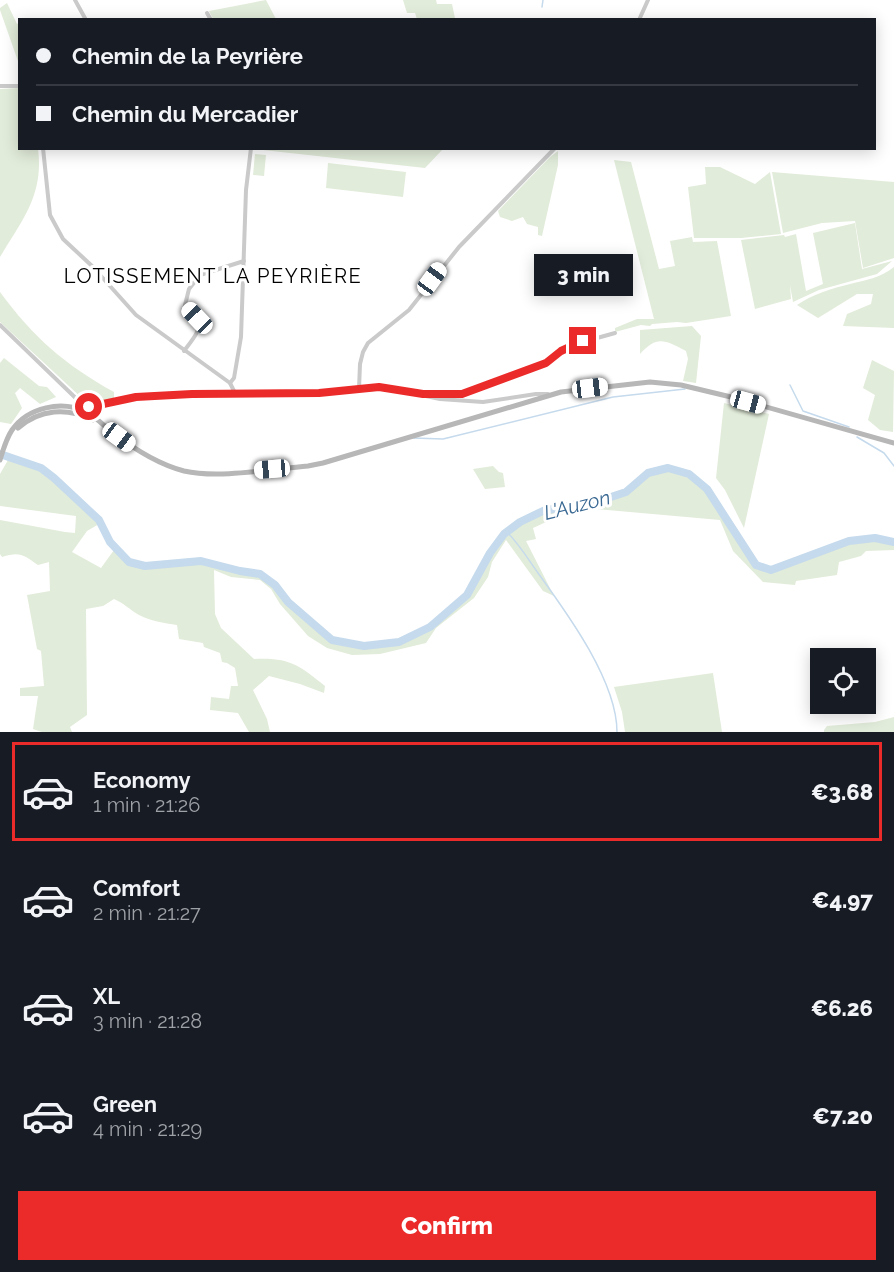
<!DOCTYPE html>
<html lang="en">
<head>
<meta charset="utf-8">
<style>
	body { margin:0; font-family:Raleway,sans-serif; background:#242831; color:#f1f3f6; height:100vh; display:flex; flex-direction:column; font-size:22px; white-space:nowrap }
	* { box-sizing:border-box; margin:0 }
	p { font-size:20px; color:#9ea1a6 }
	.icon { flex:none; width:33px; height:33px; fill:none; stroke:currentColor; stroke-width:2; stroke-linecap:round; stroke-linejoin:round }
	.map { position:relative; height:732px; overflow:hidden }
	.side { display:flex; flex-direction:column; background:#171b24; flex:1 }
	.side>* { flex:none }
	.hud { position:absolute; left:18px; top:18px; width:858px; height:132px; border-radius:0px; box-shadow:0 3px 15px #0003; display:grid; align-content:center; height:132px; padding:0 18px; background:#171b24 }
	.controls { position:absolute; left:810px; top:648px; display:grid; gap:12px }
	.controls a { display:grid; place-items:center; width:66px; height:66px; border-radius:0px; background:#171b24; box-shadow:0 3px 15px #0003; font-size:30px }
	.end { position:absolute; width:27px; height:27px; margin:-14px; border:8px solid #eb2b29; background:#fff; box-shadow:0 0 0 3px #fff }
	.from { border-radius:50% }
	.bubble { position:absolute; height:42px; border-radius:0px; background:#171b24; box-shadow:0 3px 15px #0003; font-size:20px; font-weight:800; line-height:42px; text-align:center }
	.car { position:absolute; width:18px; height:36px; margin:-18px -9px; border-radius:8px; box-shadow:0 0 4px 2px #0007; background:linear-gradient(#fff 24%,#345 0 40%,#fff 0 76%,#345 0 86%,#fff 0) }
	.hud b { display:flex; align-items:center; gap:21px; height:57px; font-size:22px }
	.hud b+b { border-top:2px solid #363941 }
	.hud i { width:15px; height:15px; background:#f1f3f6 }
	ul { padding:10px 0 0; list-style:none }
	li { display:flex; align-items:center; gap:18px; height:99px; margin:0 12px 9px; padding:0 6px; border:3px solid transparent; border-radius:0px }
	li div { flex:1 }
	li b { display:block; font-size:22px }
	li em { font-style:normal; font-weight:800 }
	li.selected { border-color:#eb2b29 }
	li>.icon { width:54px; height:54px; stroke-width:1.5 }
	.primary-button { display:flex; gap:12px; margin-top:auto; padding:12px 18px }
	.primary-button a { flex:1; height:69px; border-radius:0px; background:#eb2b29; color:#fff; font-size:24px; font-weight:800; line-height:69px; text-align:center }
	.map>svg:first-child { display:block }
	.green { fill:#e2ecda }
	.lines { fill:none; stroke-linecap:round; stroke-linejoin:round }
	.stream { stroke:#c5daec; stroke-width:1.5 }
	.river { stroke:#c5daec; stroke-width:8 }
	.minor { stroke:#cacaca; stroke-width:4 }
	.secondary { stroke:#b7b7b7; stroke-width:5 }
	.route { stroke:#eb2b29; stroke-width:8 }
	.labels { text-anchor:middle; stroke-width:6; stroke-linejoin:round; paint-order:stroke }
	.neighbourhood-label { font-size:20px; letter-spacing:1.5px; fill:#000; stroke:#fff }
	.water-label { font-size:20px; font-style:italic; fill:#396892; stroke:#fff }
</style>
</head>
<body>
<div class="map">
<svg width="894" height="732" viewBox="0 0 894 732">
	<rect width="100%" height="100%" fill="#fff"/>
	<g class="green">
		<polygon points="266,0 276,19 213,19 209,11"/>
		<polygon points="403,0 436,0 437,4 452,4 455,18 417,19 415,13 407,13"/>
		<polygon points="7,3 17,24 19,23 19,64 0,10 0,8"/>
		<path d="M19 88 20 148 38 149C44 195 22 220 0 257V89Z"/>
		<polygon points="253,149 253,148 443,149 425,168"/>
		<polygon points="558,151 558,165 542,236 538,235 538,227 527,224 523,217 512,221 500,217 498,211 550,157"/>
		<polygon points="255,154 266,155 264,176 253,175"/>
		<polygon points="614,160 631,162 659,269 675,266 670,241 692,237 693,242 717,241 731,316 686,323 677,322 652,324 650,326 641,325 615,332 615,328 637,319 654,319"/>
		<polygon points="328,163 406,172 403,197 326,188"/>
		<polygon points="705,167 720,167 755,184 770,172 781,234 741,238 694,238 688,187 706,184"/>
		<polygon points="772,172 894,182 894,258 863,268 855,221 822,223 783,233"/>
		<polygon points="855,223 862,269 892,261 877,274 819,290 793,302 790,285 791,299 755,309 741,240 784,235 785,237 796,234 806,291 823,284 813,233"/>
		<path d="M894 267V328L843 326 847 314 871 304 873 294H857L818 318 797 305C811 295 833 288 850 284 866 280 880 278 894 267Z"/>
		<path d="M0 292C33 337 65 365 114 392V400L95 404 84 400 0 322Z"/>
		<path d="M692 326 701 336 696 383 683 381 688 359 686 351C665 340 657 335 640 354V330Z"/>
		<polygon points="4,358 39,386 47,387 56,397 40,404 20,388 15,393 22,408 11,424 0,422 0,363"/>
		<polygon points="872,360 894,371 893,432 880,430 868,420 875,395 863,388"/>
		<polygon points="724,403 769,414 744,528 725,490 716,478"/>
		<path d="M8 460 39 471 59 486 98 521 99 524 87 531 72 552 101 568 114 550 128 564 144 568 201 562 259 576 274 586 288 604 331 641 364 648 400 643 431 628 468 596 492 554 506 535 522 523 544 513 585 503 608 500 626 494 648 475 668 470 688 476 706 490 721 509 743 549 756 565 771 572 850 542 875 539 894 543V550L866 551 861 556 839 562 837 575 796 581 795 585 763 582 733 551 720 520 585 508C566 511 551 520 533 528L536 539 526 541 554 596 543 591 506 540 492 562 488 577 474 598 436 628 426 643 380 654 352 655 327 648 308 636 280 604 271 589 260 580 231 577 214 570 215 614 221 628 254 659C289 657 299 665 325 686L324 693 300 684 269 676 253 690 267 719 270 732H249L238 713 210 710 211 697 229 699 231 686H238L235 668 227 663 222 662 220 653 204 647 203 643 179 639 177 625C164 623 150 621 139 615 130 610 124 603 114 599L103 606 86 609 87 715 70 727 72 732H42L33 729 38 696H20V688L44 686 41 651 37 649 27 595 50 591 49 562 38 565C24 555 20 551 2 557L0 554V520L65 532 75 533 76 516 0 506V474Z"/>
		<polygon points="493,466 499,472 503,473 505,487 485,489 473,469"/>
		<polygon points="713,673 722,732 625,732 622,712 614,687"/>
		<polygon points="894,717 894,732 824,732 824,730 827,726 875,722"/>
	</g>
	<g class="lines">
		<g class="stream">
			<polyline points="542,7 543,0"/>
			<polyline points="790,385 803,411 849,427"/>
			<polyline points="857,437 884,453 894,466"/>
			<polyline points="413,438 443,439 613,397 685,389"/>
			<path d="M507 532C519 544 528 559 538 573 567 613 617 681 617 732"/>
		</g>
		<polyline class="river" points="0,454 41,468 54,478 99,520 110,542 129,562 145,566 201,561 240,571 260,574 275,585 288,602 332,640 364,646 399,642 430,627 467,595 490,553 504,534 520,522 543,511 608,498 626,492 648,473 668,468 689,474 707,489 756,565 771,570 849,541 875,538 894,542"/>
		<g class="minor">
			<polyline points="75,0 86,20"/>
			<polyline points="207,13 211,20"/>
			<polyline points="639,20 648,0"/>
			<polyline points="0,86 20,86"/>
			<polyline points="43,148 50,215 63,239 92,266 136,315 230,383 235,393"/>
			<polyline points="0,325 87,409"/>
			<path d="M184 351C189 344 203 329 198 320 195 314 189 310 185 305L189 289 200 275 244 261"/>
			<polyline points="230,383 234,378 241,337 246,190 251,148"/>
			<polyline points="359,389 360,364 363,352 368,343 409,310 459,247 555,148"/>
			<polyline points="428,394 453,394 471,391 546,363 572,345 615,333"/>
			<polyline points="84,411 92,406 136,397 227,393 319,393 388,388 440,399 483,402 536,394 548,394"/>
		</g>
		<g class="secondary">
			<path d="M18 428C40 409 67 407 93 420"/>
			<path d="M0 460C3 450 6 439 12 430 28 407 62 400 86 412 96 417 104 426 112 432 134 449 157 464 184 471 219 479 271 469 308 466L323 463 561 392 650 382 681 385 731 397 894 443"/>
		</g>
	</g>
	<g class="lines">
		<polyline class="route" points="89,407 136,397 192,394 319,393 379,387 423,394 462,394 546,363 561,351 583,341"/>
	</g>
	<g class="labels">
		<g class="neighbourhood-label">
			<text x="213" y="283">LOTISSEMENT LA PEYRIÈRE</text>
		</g>
		<g class="water-label">
			<text transform="translate(577 505) rotate(-14)" y="7">L'Auzon</text>
		</g>
	</g>
</svg>
<div class="controls">
<a><svg class="icon" aria-label="locate" viewBox="0 0 24 24"><circle cx="12" cy="12" r="6"/><path d="M12 2v4M12 18v4M2 12h4M18 12h4"/></svg></a>
</div>
<i class="end from" style="left:89px;top:407px"></i>
<i class="end" style="left:583px;top:341px"></i>
<div class="bubble" style="left:534px;top:254px;width:99px">3 min</div>
<i class="car" style="left:432px;top:279px;rotate:36deg"></i>
<i class="car" style="left:197px;top:318px;rotate:316deg"></i>
<i class="car" style="left:590px;top:388px;rotate:83deg"></i>
<i class="car" style="left:748px;top:402px;rotate:105deg"></i>
<i class="car" style="left:119px;top:437px;rotate:126deg"></i>
<i class="car" style="left:272px;top:469px;rotate:265deg"></i>
<div class="hud">
<b><i class="from"></i>Chemin de la Peyrière</b>
<b><i></i>Chemin du Mercadier</b>
</div>
</div>
<section class="side">
<ul>
<li class="selected"><svg class="icon" aria-label="car" viewBox="0 0 24 24"><path d="M5 17H2v-5l4-1 3-4h7l3 4 3 1v5h-3M9 17h6M6 11h13"/><circle cx="7" cy="17" r="2"/><circle cx="17" cy="17" r="2"/></svg><div><b>Economy</b><p>1 min · 21:26</p></div><em>€3.68</em></li>
<li><svg class="icon" aria-label="car" viewBox="0 0 24 24"><path d="M5 17H2v-5l4-1 3-4h7l3 4 3 1v5h-3M9 17h6M6 11h13"/><circle cx="7" cy="17" r="2"/><circle cx="17" cy="17" r="2"/></svg><div><b>Comfort</b><p>2 min · 21:27</p></div><em>€4.97</em></li>
<li><svg class="icon" aria-label="car" viewBox="0 0 24 24"><path d="M5 17H2v-5l4-1 3-4h7l3 4 3 1v5h-3M9 17h6M6 11h13"/><circle cx="7" cy="17" r="2"/><circle cx="17" cy="17" r="2"/></svg><div><b>XL</b><p>3 min · 21:28</p></div><em>€6.26</em></li>
<li><svg class="icon" aria-label="car" viewBox="0 0 24 24"><path d="M5 17H2v-5l4-1 3-4h7l3 4 3 1v5h-3M9 17h6M6 11h13"/><circle cx="7" cy="17" r="2"/><circle cx="17" cy="17" r="2"/></svg><div><b>Green</b><p>4 min · 21:29</p></div><em>€7.20</em></li>
</ul>
<div class="primary-button"><a>Confirm</a></div>
</section>
</body>
</html>
